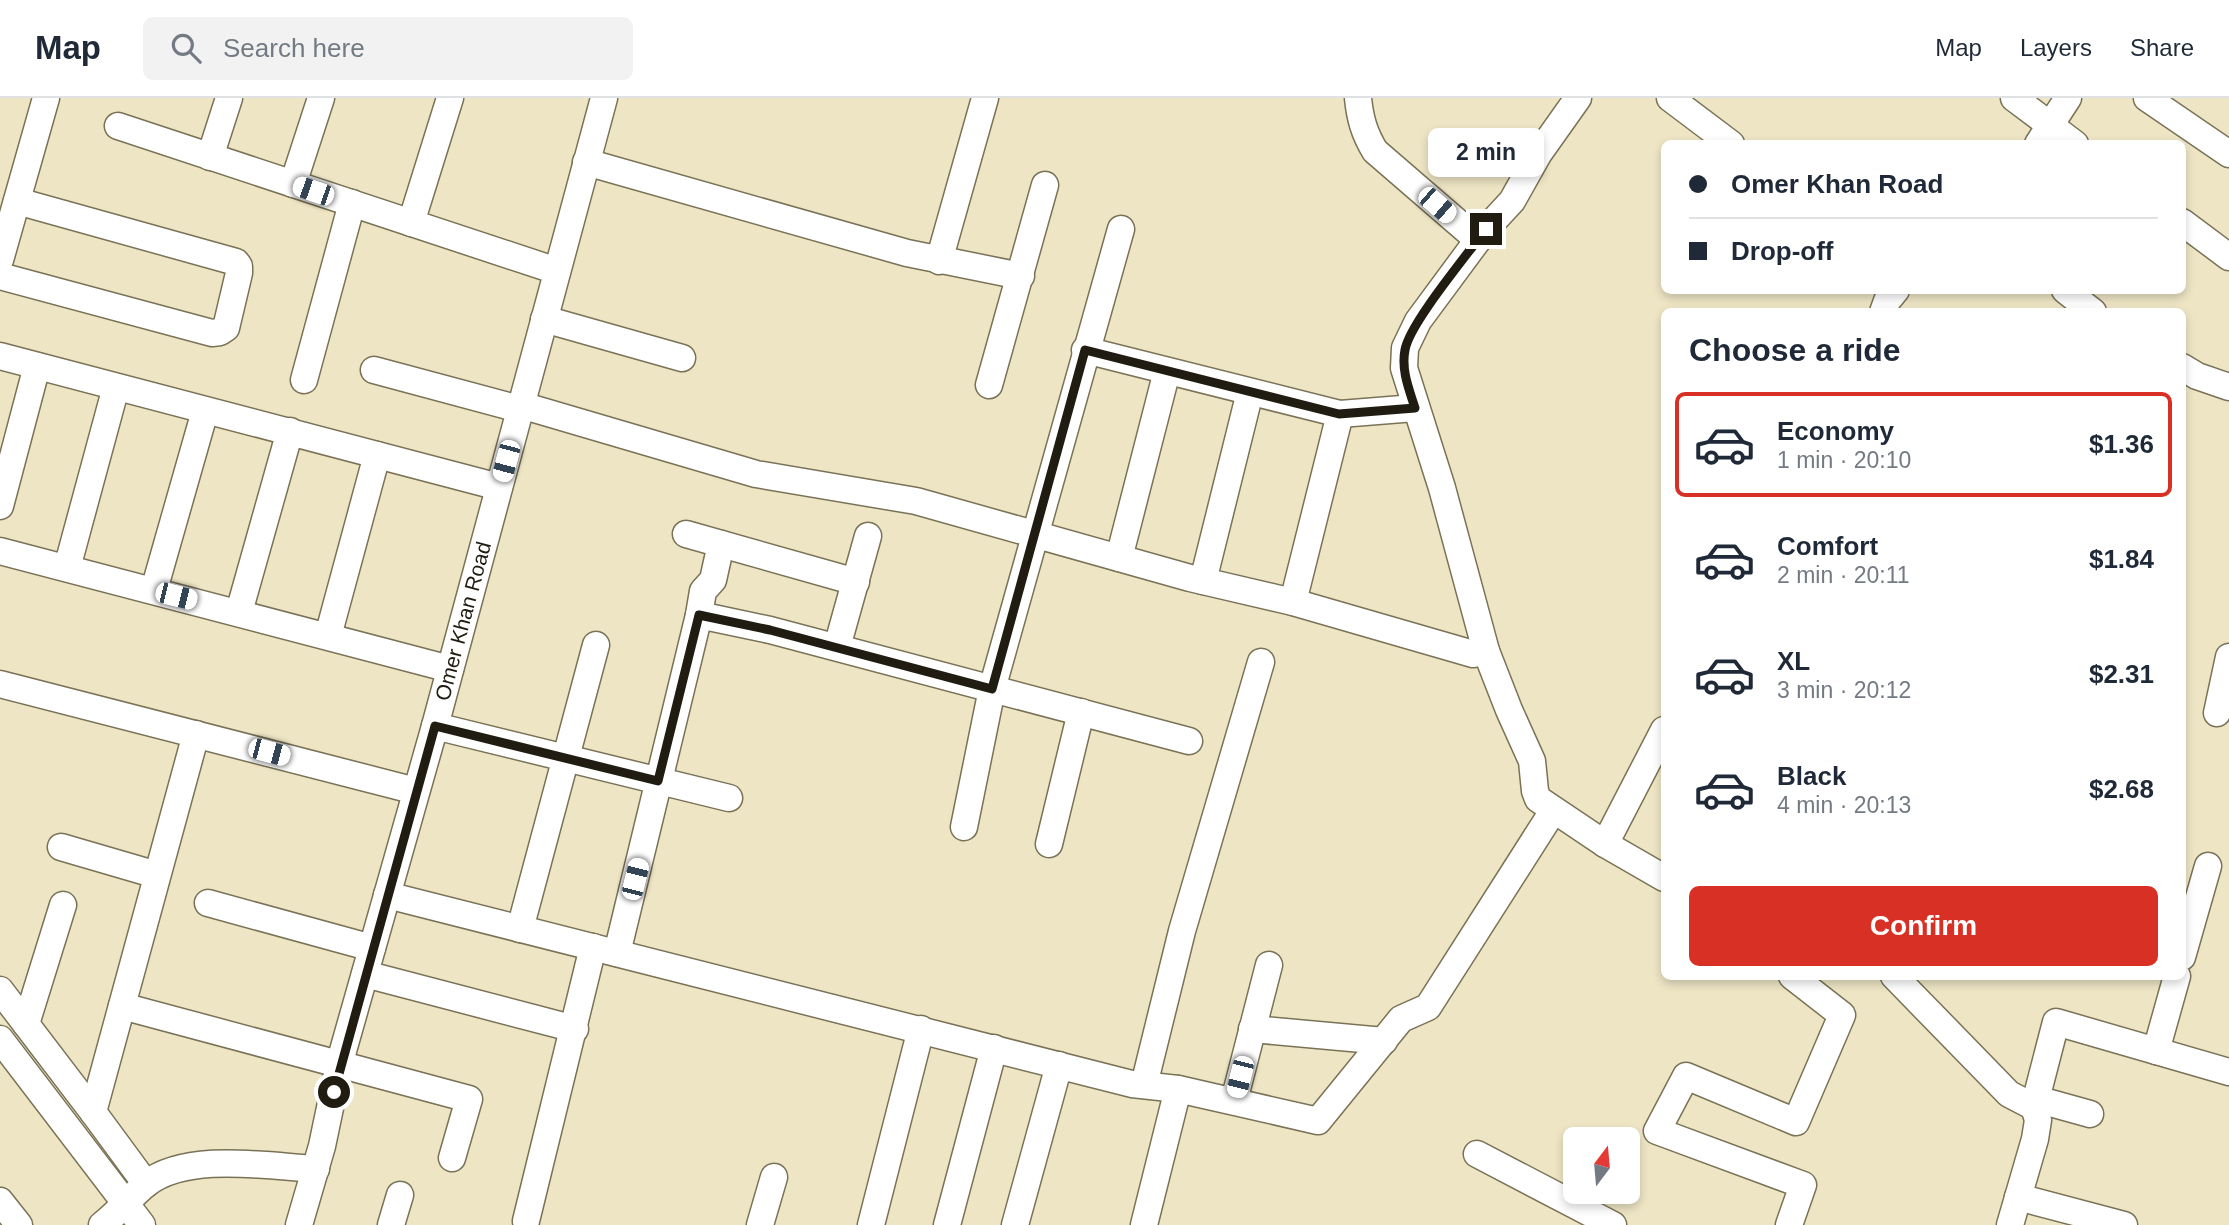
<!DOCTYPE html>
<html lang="en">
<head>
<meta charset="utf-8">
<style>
	body { margin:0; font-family:Helvetica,sans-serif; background:#f2f2f3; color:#1f2937; height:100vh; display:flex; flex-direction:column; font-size:26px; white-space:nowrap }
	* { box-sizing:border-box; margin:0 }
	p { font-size:23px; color:#747a83 }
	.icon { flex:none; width:38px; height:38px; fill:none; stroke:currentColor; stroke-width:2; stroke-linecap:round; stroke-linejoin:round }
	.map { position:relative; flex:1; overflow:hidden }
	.panel { position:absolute; left:1661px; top:210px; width:525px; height:672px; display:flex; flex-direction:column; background:#fff; border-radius:10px; box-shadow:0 4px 10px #0003 }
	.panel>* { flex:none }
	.banner { position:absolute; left:1661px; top:42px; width:525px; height:154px; border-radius:10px; box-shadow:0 4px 10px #0003; display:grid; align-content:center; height:154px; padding:0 28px; background:#fff }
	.needle { width:46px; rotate:16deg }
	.controls { position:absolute; left:1563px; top:1029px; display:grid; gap:14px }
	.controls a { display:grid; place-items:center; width:77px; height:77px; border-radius:10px; background:#fff; box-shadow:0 4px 10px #0003; font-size:35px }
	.end { position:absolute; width:32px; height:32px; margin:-16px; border:9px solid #201c11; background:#fff; box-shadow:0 0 0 4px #fff }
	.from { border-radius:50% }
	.bubble { position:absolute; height:49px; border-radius:10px; background:#fff; box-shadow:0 4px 10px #0003; font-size:23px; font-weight:600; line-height:49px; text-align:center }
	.car { position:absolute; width:21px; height:42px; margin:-21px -10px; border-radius:9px; box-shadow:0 0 5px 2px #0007; background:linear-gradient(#fff 24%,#345 0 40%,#fff 0 76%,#345 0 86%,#fff 0) }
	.banner b { display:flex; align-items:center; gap:24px; height:66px; font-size:26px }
	.banner b+b { border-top:2px solid #e0e1e3 }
	.banner i { width:18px; height:18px; background:#1f2937 }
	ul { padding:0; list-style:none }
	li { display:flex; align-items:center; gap:21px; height:105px; margin:0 14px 10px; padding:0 14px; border:4px solid transparent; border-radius:10px }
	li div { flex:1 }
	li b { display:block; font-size:26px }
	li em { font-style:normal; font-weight:600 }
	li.on { border-color:#d93025 }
	li>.icon { width:63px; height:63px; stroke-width:1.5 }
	h2 { padding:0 28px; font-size:32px; line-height:84px }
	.button { display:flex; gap:14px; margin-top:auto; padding:14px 28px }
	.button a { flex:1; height:80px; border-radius:10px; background:#d93025; color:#fff; font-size:28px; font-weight:600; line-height:80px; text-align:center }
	header { display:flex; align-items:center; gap:42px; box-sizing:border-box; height:98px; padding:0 35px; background:#fff; border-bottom:2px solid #e0e1e3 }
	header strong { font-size:33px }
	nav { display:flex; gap:38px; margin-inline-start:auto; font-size:24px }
	.search { width:490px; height:63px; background:#f2f2f3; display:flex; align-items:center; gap:18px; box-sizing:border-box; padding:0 24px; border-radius:10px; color:#747a83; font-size:26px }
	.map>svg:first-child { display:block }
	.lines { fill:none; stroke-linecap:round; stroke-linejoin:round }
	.minor-casing { stroke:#7a7256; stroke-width:29 }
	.minor { stroke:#fff; stroke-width:26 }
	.route { stroke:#201c11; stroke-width:9 }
	.labels { text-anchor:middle; stroke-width:6; stroke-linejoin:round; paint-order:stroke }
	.street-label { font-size:21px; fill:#201c11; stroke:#eee5c5 }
</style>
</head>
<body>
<header>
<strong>Map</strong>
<div class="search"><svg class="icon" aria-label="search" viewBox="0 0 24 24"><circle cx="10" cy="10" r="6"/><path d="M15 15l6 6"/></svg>Search here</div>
<nav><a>Map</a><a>Layers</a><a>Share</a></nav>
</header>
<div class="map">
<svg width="2229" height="1127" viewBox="0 0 2229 1127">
	<rect width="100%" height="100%" fill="#eee5c5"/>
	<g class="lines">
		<defs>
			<g id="minor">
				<path d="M1358 0C1360 20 1364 35 1375 53L1478 142"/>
				<polyline points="1578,0 1539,55 1512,103 1486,131 1418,223 1405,250 1404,270 1442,390 1486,553 1509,612 1532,663 1535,693 1538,701 1605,746 1664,780"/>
				<polyline points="1670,0 1731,46"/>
				<polyline points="2014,0 2075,46"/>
				<polyline points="2147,0 2229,56"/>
				<polyline points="118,28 557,173"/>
				<polyline points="2038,46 2068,0"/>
				<polyline points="210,59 229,0"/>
				<polyline points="586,64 907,155 1021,178"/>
				<polyline points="293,86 321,0"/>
				<polyline points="2182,124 2229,159"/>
				<polyline points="411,125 450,0"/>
				<polyline points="0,162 46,0"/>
				<polyline points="939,163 985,0"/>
				<polyline points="0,178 212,235 220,234 226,230 239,175 239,168 236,164 17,103"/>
				<polyline points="2065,192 2093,214"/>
				<polyline points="1883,214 1887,203 1896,192"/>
				<polyline points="544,221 682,260"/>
				<polyline points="1085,252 1340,316 1415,310"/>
				<polyline points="0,258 499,389"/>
				<polyline points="2182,269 2197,278 2229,289"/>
				<polyline points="374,272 519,311"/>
				<polyline points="304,282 352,105"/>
				<polyline points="989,287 1045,87"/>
				<polyline points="521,307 756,376 916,403 1190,480 1293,504 1473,556 1486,553"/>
				<polyline points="0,408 37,268"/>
				<polyline points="686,436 856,484"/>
				<polyline points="0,453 450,571"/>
				<polyline points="1119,460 1167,273"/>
				<polyline points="67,470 116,289"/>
				<polyline points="1203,483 1250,294"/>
				<polyline points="154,492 205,313"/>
				<polyline points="1293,504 1340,316"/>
				<polyline points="239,514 290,333"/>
				<polyline points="699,517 703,493 713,482 721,446"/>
				<polyline points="328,538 377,357"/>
				<polyline points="837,549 868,438"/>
				<polyline points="0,586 416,693"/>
				<polyline points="2217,615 2229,559"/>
				<polyline points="435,628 729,700"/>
				<polyline points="964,729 992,591 1121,131"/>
				<polyline points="1049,746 1081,614"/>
				<polyline points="1605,746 1664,632"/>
				<polyline points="61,749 157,777"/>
				<polyline points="387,797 1132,986 1178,991 1318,1023 1401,921 1428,909 1553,713"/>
				<polyline points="208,805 372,850"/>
				<polyline points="520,831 596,547"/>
				<polyline points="617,855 699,517 770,532 1189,643"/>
				<polyline points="2182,859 2208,768"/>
				<polyline points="365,876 575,931"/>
				<polyline points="1894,878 2009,996 2034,1009"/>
				<polyline points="0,892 93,1014"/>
				<polyline points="122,908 469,1001 452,1060"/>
				<polyline points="26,926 63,807"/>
				<polyline points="1252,931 1384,943"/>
				<polyline points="0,941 142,1127"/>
				<polyline points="2156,953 2177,878"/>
				<polyline points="1144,987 1182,833 1261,564"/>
				<polyline points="2036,1001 2090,1016"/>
				<polyline points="1234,1003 1269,867"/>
				<polyline points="1477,1056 1613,1127"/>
				<polyline points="146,1086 93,1014 196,636"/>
				<polyline points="2018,1099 2124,1127"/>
				<polyline points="0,1103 19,1127"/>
				<polyline points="526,1123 593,849"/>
				<path d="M102 1127C118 1115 130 1099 146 1086 187 1054 266 1068 316 1071"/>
				<path id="s1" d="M299 1127 322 1048 339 967 435 628 604 0"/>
				<polyline points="391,1127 400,1097"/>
				<polyline points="760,1127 774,1079"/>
				<polyline points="871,1127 921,931"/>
				<polyline points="947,1127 994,950"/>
				<polyline points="1015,1127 1059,967"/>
				<polyline points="1144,1127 1178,991"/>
				<polyline points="1789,1127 1803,1087 1657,1033 1686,978 1796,1024 1842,917 1792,878"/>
				<polyline points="2010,1127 2035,1041 2038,1022 2034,1009 2056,924 2229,974"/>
			</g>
		</defs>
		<use href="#minor" class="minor-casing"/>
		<use href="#minor" class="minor"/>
	</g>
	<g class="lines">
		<path class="route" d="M334 994 435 628 658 683 699 517 770 532 992 591 1085 252 1339 316 1415 310C1409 291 1401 272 1405 252 1409 226 1468 156 1486 131"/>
	</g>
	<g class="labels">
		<g class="street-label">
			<text dy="7" stroke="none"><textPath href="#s1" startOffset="626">Omer Khan Road</textPath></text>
		</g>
	</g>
</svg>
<div class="controls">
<a><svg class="needle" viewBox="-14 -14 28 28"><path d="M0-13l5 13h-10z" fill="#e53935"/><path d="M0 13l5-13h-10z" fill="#747a83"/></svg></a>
</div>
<i class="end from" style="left:334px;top:994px"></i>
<i class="end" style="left:1486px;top:131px"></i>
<div class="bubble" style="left:1428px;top:30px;width:116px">2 min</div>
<i class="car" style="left:313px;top:93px;rotate:289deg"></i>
<i class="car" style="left:1437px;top:107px;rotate:131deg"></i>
<i class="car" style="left:506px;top:363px;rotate:195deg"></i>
<i class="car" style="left:176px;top:498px;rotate:104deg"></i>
<i class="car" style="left:269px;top:654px;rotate:105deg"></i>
<i class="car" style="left:635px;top:781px;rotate:14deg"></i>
<i class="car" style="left:1240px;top:979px;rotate:194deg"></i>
<div class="banner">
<b><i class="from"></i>Omer Khan Road</b>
<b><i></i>Drop-off</b>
</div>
<section class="panel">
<h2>Choose a ride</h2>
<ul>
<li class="on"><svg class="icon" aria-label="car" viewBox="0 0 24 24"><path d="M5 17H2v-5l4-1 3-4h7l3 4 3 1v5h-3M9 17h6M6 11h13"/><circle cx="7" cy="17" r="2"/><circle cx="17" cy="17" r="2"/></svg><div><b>Economy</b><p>1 min · 20:10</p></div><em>$1.36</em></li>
<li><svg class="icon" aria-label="car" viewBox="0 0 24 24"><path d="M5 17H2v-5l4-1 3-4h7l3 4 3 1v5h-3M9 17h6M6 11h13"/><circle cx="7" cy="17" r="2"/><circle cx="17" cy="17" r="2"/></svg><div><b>Comfort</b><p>2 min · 20:11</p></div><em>$1.84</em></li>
<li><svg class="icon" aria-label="car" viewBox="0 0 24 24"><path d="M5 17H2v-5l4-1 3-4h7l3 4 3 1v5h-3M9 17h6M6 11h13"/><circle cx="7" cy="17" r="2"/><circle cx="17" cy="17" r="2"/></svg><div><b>XL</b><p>3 min · 20:12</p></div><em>$2.31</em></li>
<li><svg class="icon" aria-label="car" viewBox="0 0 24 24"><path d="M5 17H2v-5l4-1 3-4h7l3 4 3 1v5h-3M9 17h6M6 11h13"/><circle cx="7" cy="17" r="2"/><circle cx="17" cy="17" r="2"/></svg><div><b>Black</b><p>4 min · 20:13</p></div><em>$2.68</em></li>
</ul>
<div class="button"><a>Confirm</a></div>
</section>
</div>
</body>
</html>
